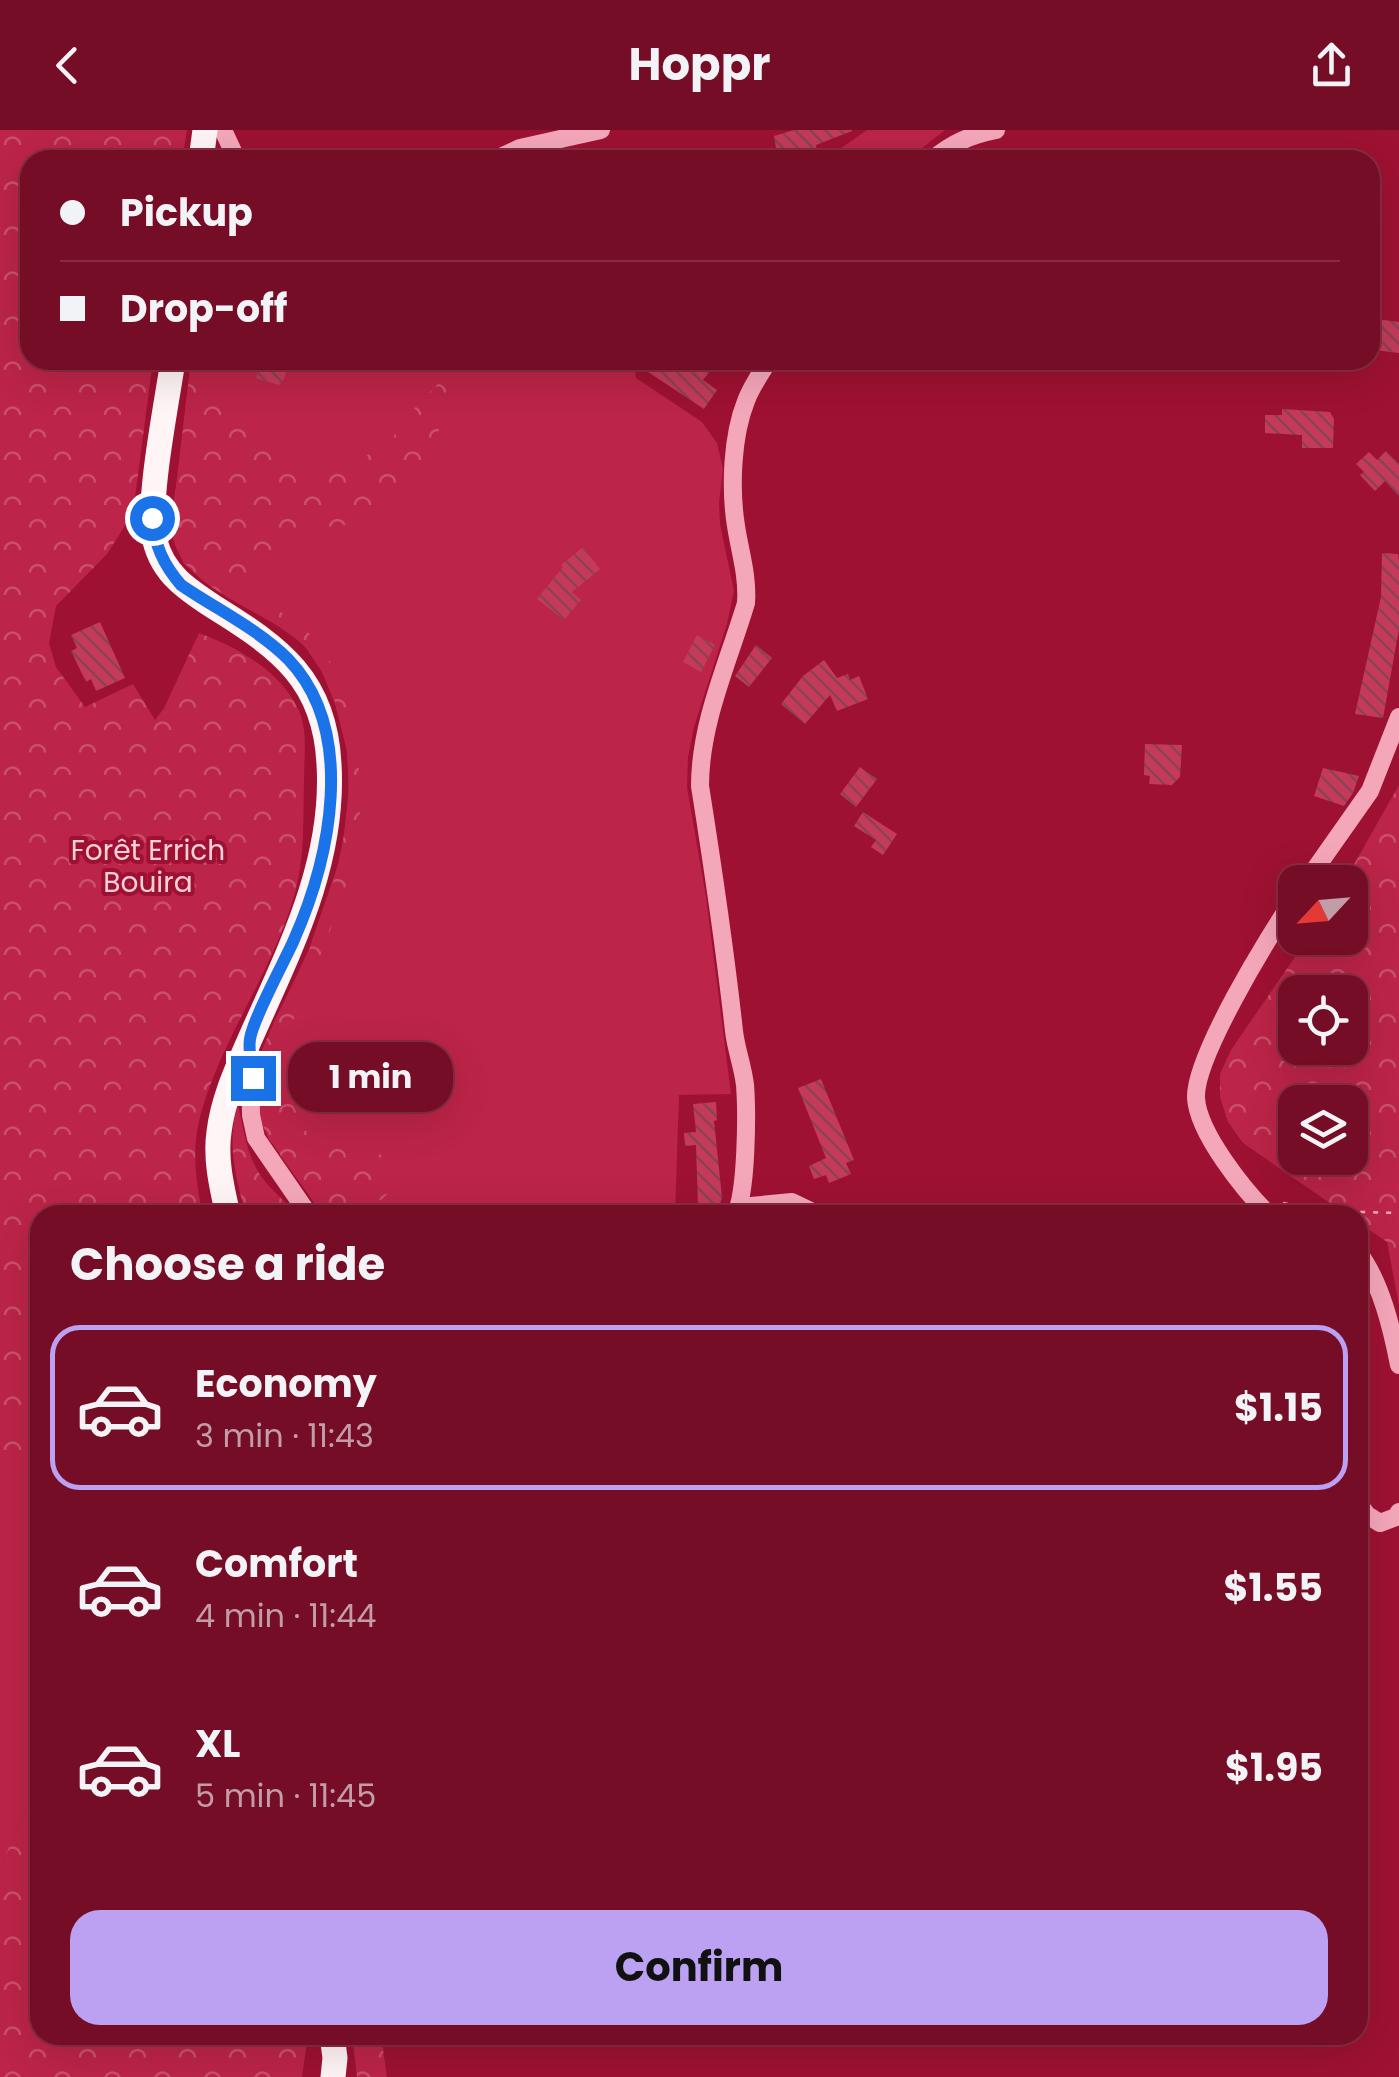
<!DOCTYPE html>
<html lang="en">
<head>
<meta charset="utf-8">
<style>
	body { margin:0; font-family:Poppins,sans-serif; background:#7d1b32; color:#f1f3f6; height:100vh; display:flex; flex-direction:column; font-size:38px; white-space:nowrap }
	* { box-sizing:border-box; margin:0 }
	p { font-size:32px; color:#c29ca7 }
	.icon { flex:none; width:55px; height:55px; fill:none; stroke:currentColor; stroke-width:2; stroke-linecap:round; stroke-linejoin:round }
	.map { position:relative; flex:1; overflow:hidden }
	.sheet { position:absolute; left:30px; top:1075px; width:1338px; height:840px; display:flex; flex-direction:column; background:#760d26; border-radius:30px; box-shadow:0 10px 40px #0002,0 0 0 2px #872d43 }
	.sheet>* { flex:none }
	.hud { position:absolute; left:20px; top:20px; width:1360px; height:220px; border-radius:30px; box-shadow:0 10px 40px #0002,0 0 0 2px #872d43; display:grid; align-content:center; height:220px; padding:0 40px; background:#760d26 }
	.needle { width:65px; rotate:244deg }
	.controls { position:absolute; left:1278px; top:735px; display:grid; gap:20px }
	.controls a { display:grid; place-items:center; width:90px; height:90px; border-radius:20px; background:#760d26; box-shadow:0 10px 40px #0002,0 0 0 2px #872d43; font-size:50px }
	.end { position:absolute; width:45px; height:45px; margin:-22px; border:12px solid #1a73e8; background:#fff; box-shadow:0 0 0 5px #fff }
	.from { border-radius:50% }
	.bubble { position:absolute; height:70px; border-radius:30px; background:#760d26; box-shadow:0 10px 40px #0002,0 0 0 2px #872d43; font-size:32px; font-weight:700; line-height:70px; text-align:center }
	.hud b { display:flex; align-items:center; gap:35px; height:95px; font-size:38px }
	.hud b+b { border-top:2px solid #872d43 }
	.hud i { width:25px; height:25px; background:#f1f3f6 }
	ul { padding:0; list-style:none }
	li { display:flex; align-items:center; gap:30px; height:165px; margin:0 20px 15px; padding:0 20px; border:5px solid transparent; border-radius:30px }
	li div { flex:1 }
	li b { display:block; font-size:38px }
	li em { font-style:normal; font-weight:700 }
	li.active { border-color:#bca0f2 }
	li>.icon { width:90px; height:90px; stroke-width:1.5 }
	h2 { padding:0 40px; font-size:45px; line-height:120px }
	.button { display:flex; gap:20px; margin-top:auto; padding:20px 40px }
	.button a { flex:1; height:115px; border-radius:30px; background:#bca0f2; color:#111; font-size:40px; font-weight:700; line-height:115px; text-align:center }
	header { display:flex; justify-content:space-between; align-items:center; height:130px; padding:0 40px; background:#760d26; font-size:45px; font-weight:700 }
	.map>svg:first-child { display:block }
	.grass { fill:#bc2449 }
	.forest { fill:url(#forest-crowns); fill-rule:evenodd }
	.building { fill:url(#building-back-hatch) }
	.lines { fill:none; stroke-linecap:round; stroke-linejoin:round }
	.path { stroke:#f5a7ba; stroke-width:2.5; stroke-dasharray:5 8; stroke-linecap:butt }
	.minor { stroke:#f5a7ba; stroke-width:18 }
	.major { stroke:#fff5f7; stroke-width:25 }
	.route { stroke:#1a73e8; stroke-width:12 }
	.labels { text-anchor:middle; stroke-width:8; stroke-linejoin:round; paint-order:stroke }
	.park-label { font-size:28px; fill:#fed0db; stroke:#9e1132 }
</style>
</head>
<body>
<header><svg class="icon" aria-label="back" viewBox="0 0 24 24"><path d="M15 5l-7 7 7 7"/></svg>Hoppr<svg class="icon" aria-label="share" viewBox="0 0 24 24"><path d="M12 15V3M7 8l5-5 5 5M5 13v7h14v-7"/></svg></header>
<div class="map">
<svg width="1399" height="1947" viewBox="0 0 1399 1947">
	<defs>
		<pattern id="forest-crowns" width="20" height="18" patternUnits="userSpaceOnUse" patternTransform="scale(2.5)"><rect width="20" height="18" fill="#bc2449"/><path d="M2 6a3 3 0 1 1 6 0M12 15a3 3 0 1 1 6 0" fill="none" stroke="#c9506d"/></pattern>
		<pattern id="building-back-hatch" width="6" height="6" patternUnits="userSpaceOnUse" patternTransform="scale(2.5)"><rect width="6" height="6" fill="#c53a5b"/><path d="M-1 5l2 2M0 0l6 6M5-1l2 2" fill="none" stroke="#884354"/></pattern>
	</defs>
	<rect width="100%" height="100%" fill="#9e1132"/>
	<g class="grass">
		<polygon points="867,0 945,0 907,30 824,30"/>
		<polygon points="191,230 633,230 636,248 702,292 717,313 723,339 719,373 720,394 734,461 727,494 694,597 688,627 687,657 706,767 731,964 679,965 675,1085 322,1085 285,1027 269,1010 260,988 261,922 309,819 342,723 349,659 347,621 335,574 322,542 304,515 266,487 207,453 184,434 173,409 174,373"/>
		<polygon points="0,1329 40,1329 40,1666 28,1676 0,1737"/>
	</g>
	<g class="forest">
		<path d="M0 0H187L182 30H30V230H153L133 383 107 424 56 476 49 513 56 537 85 577 133 554 155 590 164 578 199 503C237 517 282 542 299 581 308 601 304 628 304 649 303 686 305 727 295 763 274 839 224 904 202 980 191 1016 195 1049 203 1085H40V1329H0Z"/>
		<path d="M191 230H204L200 266 283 321 311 333 341 336 385 318 413 280 453 238 464 242V250L449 272 434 313 425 349 392 382 368 392 302 400 287 409 278 422 250 442 247 462C268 474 292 487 310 504 357 550 369 668 354 728 343 770 326 810 311 850 299 884 275 913 282 949 284 959 289 968 294 977 298 985 301 998 308 1003 344 1033 378 989 396 1056L381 1070 352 1071 341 1081 321 1083C308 1061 263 1007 260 987 258 975 259 931 263 919 274 887 294 855 308 823 334 761 354 692 347 624 343 589 328 538 301 513 265 480 187 460 174 411 169 391 175 364 178 343 182 305 187 268 191 230Z"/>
		<path d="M1399 655V1175L1387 1112 1358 1092V1085H1347L1243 1013 1228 992 1220 967V944L1231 920 1308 808H1350V752H1344ZM1295 862H1350V918H1295ZM1295 972H1350V1028H1295Z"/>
		<path d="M238 975C244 1000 247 1029 264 1050 274 1063 286 1071 296 1085H246C236 1050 226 1011 238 975Z"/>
		<polygon points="40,1666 40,1905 308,1905 302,1947 0,1947 0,1737 28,1675"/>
		<polygon points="352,1905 381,1905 387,1947 357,1947"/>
	</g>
	<g class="building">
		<polygon points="794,0 852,0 852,1 816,15 817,25 778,30 774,6"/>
		<polygon points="1376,189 1399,192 1399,223 1373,220"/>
		<polygon points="261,230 290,230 284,249 279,255 256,248"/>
		<polygon points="630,230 719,230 703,250 717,260 704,279"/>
		<polygon points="1282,279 1330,282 1334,289 1333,318 1302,318 1302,305 1265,303 1265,285 1282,285"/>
		<polygon points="1386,321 1399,334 1399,366 1385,351 1375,361 1360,345 1364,342 1356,334 1369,322 1377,330"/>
		<polygon points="583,417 600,439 572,462 581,470 564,490 537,469 563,437 561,435"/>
		<polygon points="1382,423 1398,424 1399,431 1399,499 1383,588 1355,584 1381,467"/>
		<polygon points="100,492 125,548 96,561 91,549 86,552 71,521 77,518 71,505"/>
		<polygon points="697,505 715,515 701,542 683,532"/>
		<polygon points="756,515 772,528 749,557 735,546"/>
		<polygon points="824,530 837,548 848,544 850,550 859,546 868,569 837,581 830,565 805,594 781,574 803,546"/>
		<polygon points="1145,614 1182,615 1180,647 1172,655 1149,654 1150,646 1144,645"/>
		<polygon points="860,637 877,649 856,677 840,664"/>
		<polygon points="1323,638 1359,646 1353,663 1344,676 1314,666"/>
		<polygon points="863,682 897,704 883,725 871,717 876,710 854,696"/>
		<polygon points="821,949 854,1030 846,1033 851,1044 829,1053 826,1045 814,1049 809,1036 826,1028 798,958"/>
		<polygon points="716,972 717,990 714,991 722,1067 720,1074 698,1077 696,1015 685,1016 684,1003 696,1002 693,974"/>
	</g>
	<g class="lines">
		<polyline class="path" points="1283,1073 1322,1081 1399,1083"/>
		<g class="minor">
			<polyline points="223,0 237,30"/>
			<polyline points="494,30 520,18 601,0"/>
			<path d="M932 30C952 13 971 5 996 0"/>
			<polyline points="1306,752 1370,661 1399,587"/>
			<polyline points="250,913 251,985 256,1008 309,1085"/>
			<polyline points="740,1077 792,1072 819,1085"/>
			<path d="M735 1085C747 1064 747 981 745 955 743 937 736 919 734 901 725 819 713 738 700 656 700 593 728 533 746 473 748 446 740 422 736 396 730 358 732 306 746 271 751 257 761 243 769 230"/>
			<path d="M1269 1085C1244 1060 1198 1003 1196 968 1194 928 1270 803 1295 768"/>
			<path d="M1358 1122C1381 1152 1392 1199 1399 1235"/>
			<polyline points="1358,1373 1367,1385 1380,1393 1396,1387 1399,1382"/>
		</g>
		<g class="major">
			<polyline points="201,30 205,0"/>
			<path d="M173 230C167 273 146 373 155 411 163 444 188 460 214 477 280 518 325 550 329 634 335 733 289 821 250 909 237 939 223 969 219 1002 215 1030 222 1058 228 1085"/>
			<polyline points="332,1905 335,1928 333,1947"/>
		</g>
	</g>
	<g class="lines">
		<path class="route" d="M152 388C155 416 163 434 181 455 216 479 258 499 288 529 358 602 330 729 293 812 283 834 253 889 250 909 248 921 252 936 253 948"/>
	</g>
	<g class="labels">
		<g class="park-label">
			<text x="148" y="730">Forêt Errich<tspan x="148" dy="32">Bouira</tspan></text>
		</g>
	</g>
</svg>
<div class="controls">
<a><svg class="needle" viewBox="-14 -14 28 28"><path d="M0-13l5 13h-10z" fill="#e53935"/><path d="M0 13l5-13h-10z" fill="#c29ca7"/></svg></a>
<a><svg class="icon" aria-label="locate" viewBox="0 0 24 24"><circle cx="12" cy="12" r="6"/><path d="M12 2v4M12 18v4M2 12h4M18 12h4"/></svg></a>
<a><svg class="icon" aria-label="layers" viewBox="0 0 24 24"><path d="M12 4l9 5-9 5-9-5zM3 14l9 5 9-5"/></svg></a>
</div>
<i class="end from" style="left:152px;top:388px"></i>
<i class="end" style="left:253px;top:948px"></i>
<div class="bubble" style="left:288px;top:912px;width:165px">1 min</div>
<div class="hud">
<b><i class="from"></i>Pickup</b>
<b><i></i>Drop-off</b>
</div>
<section class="sheet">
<h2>Choose a ride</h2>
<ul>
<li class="active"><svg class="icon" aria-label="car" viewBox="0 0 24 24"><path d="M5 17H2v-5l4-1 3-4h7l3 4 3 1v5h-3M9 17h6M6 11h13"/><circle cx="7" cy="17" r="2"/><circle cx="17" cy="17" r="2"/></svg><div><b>Economy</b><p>3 min · 11:43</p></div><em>$1.15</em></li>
<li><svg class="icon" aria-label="car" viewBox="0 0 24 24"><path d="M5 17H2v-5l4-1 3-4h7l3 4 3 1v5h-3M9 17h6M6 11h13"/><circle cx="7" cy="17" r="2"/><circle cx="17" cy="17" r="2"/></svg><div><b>Comfort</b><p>4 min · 11:44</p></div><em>$1.55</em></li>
<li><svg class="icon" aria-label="car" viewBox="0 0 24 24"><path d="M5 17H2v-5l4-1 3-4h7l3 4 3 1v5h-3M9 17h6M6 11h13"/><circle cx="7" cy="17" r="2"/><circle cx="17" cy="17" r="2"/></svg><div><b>XL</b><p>5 min · 11:45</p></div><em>$1.95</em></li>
</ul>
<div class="button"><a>Confirm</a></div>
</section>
</div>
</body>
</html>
